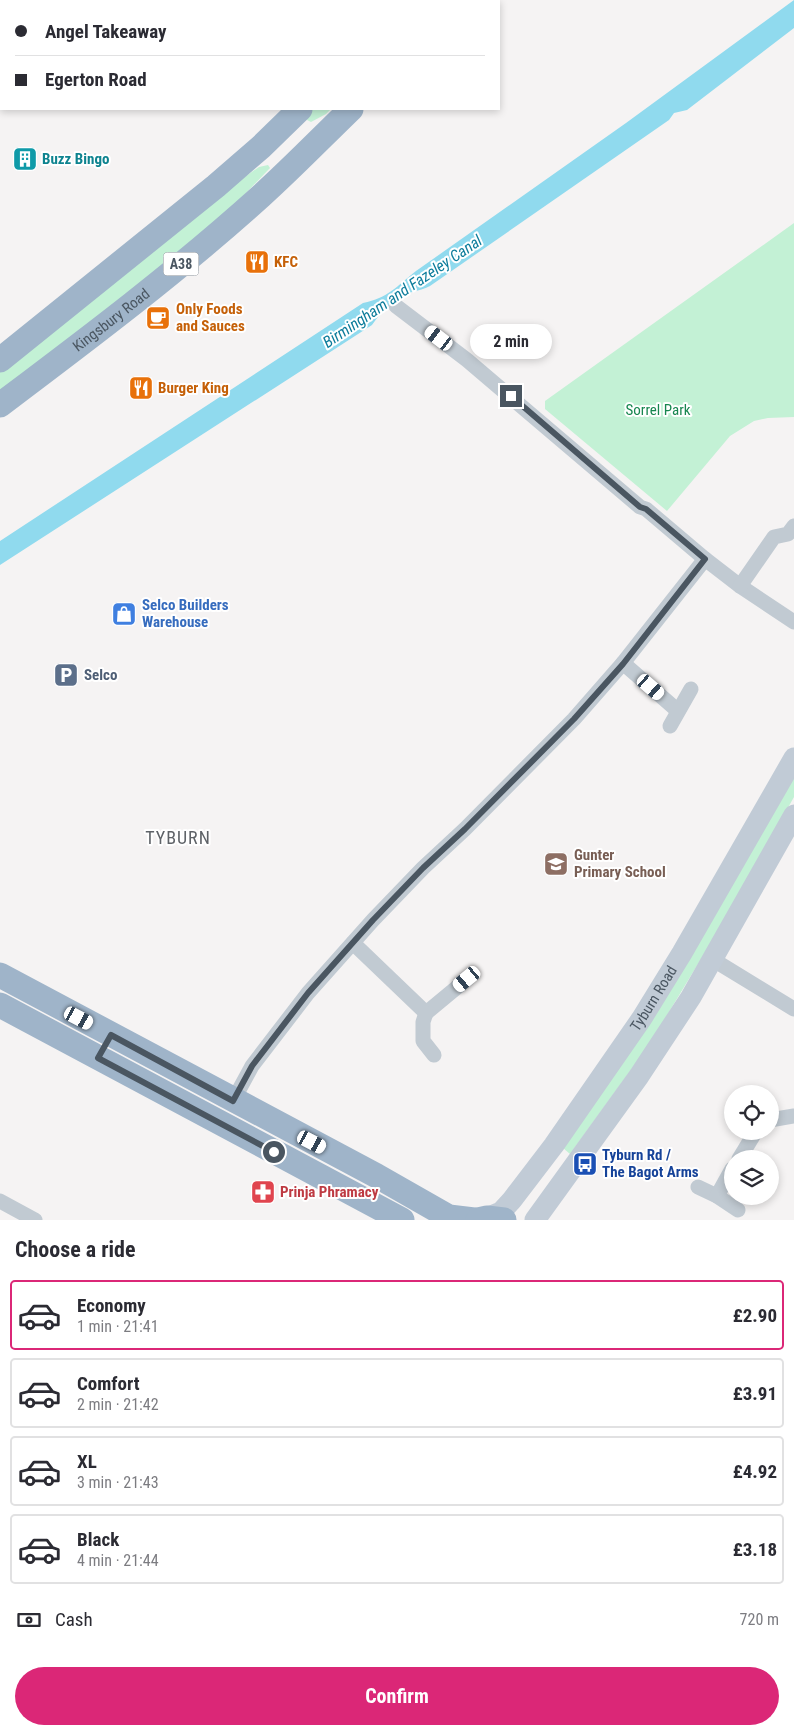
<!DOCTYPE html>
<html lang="en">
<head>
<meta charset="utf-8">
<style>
	body { margin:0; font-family:"Roboto Condensed",sans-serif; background:#f7f7f7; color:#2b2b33; height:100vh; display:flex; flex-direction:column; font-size:19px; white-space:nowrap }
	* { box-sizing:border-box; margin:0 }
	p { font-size:16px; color:#7c7c81 }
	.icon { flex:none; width:28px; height:28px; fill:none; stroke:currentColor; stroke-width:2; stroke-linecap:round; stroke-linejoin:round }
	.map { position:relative; height:1220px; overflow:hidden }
	.panel { display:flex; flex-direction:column; background:#fff; flex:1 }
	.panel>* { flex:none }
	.banner { position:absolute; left:0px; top:0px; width:500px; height:110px; box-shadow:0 2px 8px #0003; display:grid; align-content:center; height:110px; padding:0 15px; background:#fff }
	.tools { position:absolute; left:724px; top:1085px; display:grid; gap:10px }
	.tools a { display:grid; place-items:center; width:55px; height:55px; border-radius:50%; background:#fff; box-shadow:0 2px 8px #0003; font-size:25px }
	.end { position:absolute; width:22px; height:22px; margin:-11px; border:6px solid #4a5661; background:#fff; box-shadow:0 0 0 2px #fff }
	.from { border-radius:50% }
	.bubble { position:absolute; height:35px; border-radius:18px; background:#fff; box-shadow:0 2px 8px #0003; font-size:16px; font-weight:700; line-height:35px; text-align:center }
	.car { position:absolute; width:15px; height:30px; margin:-15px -8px; border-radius:6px; box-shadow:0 0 4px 1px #0007; background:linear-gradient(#fff 24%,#345 0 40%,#fff 0 76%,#345 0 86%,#fff 0) }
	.banner b { display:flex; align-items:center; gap:18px; height:48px; font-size:19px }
	.banner b+b { border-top:1px solid #e1e1e2 }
	.banner i { width:12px; height:12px; background:#2b2b33 }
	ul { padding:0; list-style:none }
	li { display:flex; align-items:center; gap:15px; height:70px; margin:0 10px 8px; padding:0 5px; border:2px solid #e1e1e2; border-radius:5px }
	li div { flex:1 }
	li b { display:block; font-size:19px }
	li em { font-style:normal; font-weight:700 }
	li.selected { border-color:#db2777 }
	li>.icon { width:45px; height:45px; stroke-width:1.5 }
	h2 { padding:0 15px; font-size:22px; line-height:60px }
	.pay { display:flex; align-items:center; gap:12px; height:55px; padding:0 15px; font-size:19px }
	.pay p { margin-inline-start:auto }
	.primary-button { display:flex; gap:10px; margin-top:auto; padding:10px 15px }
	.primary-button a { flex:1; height:58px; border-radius:30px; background:#db2777; color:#fff; font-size:20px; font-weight:700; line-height:58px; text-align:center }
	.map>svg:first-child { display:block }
	.green { fill:#c3f1d5 }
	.water { fill:#90daee }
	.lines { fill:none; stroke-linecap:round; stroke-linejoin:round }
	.minor { stroke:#c1cad2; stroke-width:15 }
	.secondary { stroke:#c1cbd6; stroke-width:21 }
	.trunk { stroke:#9fb4c9; stroke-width:25 }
	.route { stroke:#4a5661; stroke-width:6 }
	.labels { text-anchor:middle; stroke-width:4; stroke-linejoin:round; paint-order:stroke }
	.shield { fill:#fff; stroke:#808990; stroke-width:1 }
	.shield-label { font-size:14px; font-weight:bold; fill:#4a5661 }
	.culture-label { font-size:15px; font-weight:bold; fill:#0d838f; stroke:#fff; text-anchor:start }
	.food-label { font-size:15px; font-weight:bold; fill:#c56008; stroke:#fff; text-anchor:start }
	.street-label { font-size:15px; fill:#4a5661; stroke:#fff }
	.park-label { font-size:15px; fill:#17864f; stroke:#fff }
	.shop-label { font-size:15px; font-weight:bold; fill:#366cbe; stroke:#fff; text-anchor:start }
	.service-label { font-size:15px; font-weight:bold; fill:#4e5e75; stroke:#fff; text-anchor:start }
	.education-label { font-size:15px; font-weight:bold; fill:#785e54; stroke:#fff; text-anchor:start }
	.transit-label { font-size:15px; font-weight:bold; fill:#164399; stroke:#fff; text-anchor:start }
	.health-label { font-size:15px; font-weight:bold; fill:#be3a42; stroke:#fff; text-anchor:start }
	.water-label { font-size:16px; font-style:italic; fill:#0c7c9b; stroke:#fff }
	.quarter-label { font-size:18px; letter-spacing:1px; fill:#5f6368; stroke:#fff }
</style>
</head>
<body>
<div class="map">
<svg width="794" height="1220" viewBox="0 0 794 1220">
	<rect width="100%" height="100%" fill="#f5f3f3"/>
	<g class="green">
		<polygon points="309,109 331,109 326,114 311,122 307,120"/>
		<polygon points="268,165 270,168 222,218 0,396 0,367 246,176 259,167"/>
		<polygon points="794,223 794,417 768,418 754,421 730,436 667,511 545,409 545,401"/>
		<polygon points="794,766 794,797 733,906 649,1045 570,1154 563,1148"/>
	</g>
	<path class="water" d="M794 0V28L687 110 674 113 669 120 430 286C424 289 419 290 412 292 396 297 381 312 372 325L0 565V541L363 303C388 298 397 286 416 271L626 123Z"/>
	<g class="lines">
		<g class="minor">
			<polyline points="396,306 467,360 640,507 646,509 705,559 740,586 794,622"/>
			<polyline points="740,586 774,537 788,534 794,526"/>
			<polyline points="623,663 678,711"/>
			<polyline points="670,726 691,689"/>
			<polyline points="353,943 426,1013 467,979"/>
			<polyline points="712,959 794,1009"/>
			<polyline points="426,1013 423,1022 423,1041 434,1055"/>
			<polyline points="233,1101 252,1066 308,993 373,920 423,868 465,829 574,719 623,663 705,559"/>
			<polyline points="770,1120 794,1116"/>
			<polyline points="739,1159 756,1131"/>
			<polyline points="698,1187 717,1196 738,1210"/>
			<polyline points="717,1196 732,1169"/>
			<polyline points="0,1201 35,1220"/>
		</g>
		<g class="secondary">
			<path id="s1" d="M487 1218 501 1212 512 1200 554 1145 642 1018 682 953 794 758"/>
			<polyline points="535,1220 639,1076 691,997 794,815"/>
		</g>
		<g class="trunk">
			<polyline points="409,1 410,0"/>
			<polyline points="459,1 460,0"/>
			<polyline points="0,360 216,186 261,147 300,109"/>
			<path id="s2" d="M0 405C89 338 178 271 261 196 292 168 321 138 351 109"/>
			<polyline points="0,975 377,1176 449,1217 474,1220"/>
			<polyline points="0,1005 402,1220"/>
			<polyline points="478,1220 487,1218 504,1220"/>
		</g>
	</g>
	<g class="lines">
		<polyline class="route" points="274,1152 98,1058 111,1035 233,1101 252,1066 308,993 373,920 423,868 465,829 574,719 623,664 705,559 646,509 640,507 511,396"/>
	</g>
	<defs>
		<symbol id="building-square" viewBox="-11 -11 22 22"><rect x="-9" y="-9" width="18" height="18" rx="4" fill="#0f9aa8" stroke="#fff"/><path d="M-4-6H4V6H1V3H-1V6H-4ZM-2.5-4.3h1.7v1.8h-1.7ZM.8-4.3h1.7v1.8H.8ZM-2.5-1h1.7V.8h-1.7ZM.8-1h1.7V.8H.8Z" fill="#fff"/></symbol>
		<symbol id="restaurant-square" viewBox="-11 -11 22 22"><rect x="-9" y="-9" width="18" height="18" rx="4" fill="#e8710a" stroke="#fff"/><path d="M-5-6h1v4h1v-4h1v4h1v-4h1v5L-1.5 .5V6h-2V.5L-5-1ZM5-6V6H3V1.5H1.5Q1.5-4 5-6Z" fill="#fff"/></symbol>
		<symbol id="cafe-square" viewBox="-11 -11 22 22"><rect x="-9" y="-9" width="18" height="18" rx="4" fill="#e8710a" stroke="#fff"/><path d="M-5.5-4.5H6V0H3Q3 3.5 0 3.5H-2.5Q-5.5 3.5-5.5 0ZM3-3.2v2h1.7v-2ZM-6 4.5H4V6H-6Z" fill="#fff"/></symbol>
		<symbol id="shop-square" viewBox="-11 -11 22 22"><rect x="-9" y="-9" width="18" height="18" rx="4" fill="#3f7fe0" stroke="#fff"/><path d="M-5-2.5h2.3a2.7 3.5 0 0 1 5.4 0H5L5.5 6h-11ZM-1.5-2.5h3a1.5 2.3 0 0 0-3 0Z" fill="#fff"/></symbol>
		<symbol id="parking-square" viewBox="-11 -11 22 22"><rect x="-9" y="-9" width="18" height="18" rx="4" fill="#5c6f8a" stroke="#fff"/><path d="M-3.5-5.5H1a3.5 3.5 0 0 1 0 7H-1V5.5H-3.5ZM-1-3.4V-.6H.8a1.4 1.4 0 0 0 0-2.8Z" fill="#fff"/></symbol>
		<symbol id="school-square" viewBox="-11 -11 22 22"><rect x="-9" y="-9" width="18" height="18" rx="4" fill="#8d6e63" stroke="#fff"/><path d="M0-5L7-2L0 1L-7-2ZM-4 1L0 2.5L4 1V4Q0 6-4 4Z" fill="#fff"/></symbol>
		<symbol id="bus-square" viewBox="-11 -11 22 22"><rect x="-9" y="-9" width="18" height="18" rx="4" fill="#1a4fb4" stroke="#fff"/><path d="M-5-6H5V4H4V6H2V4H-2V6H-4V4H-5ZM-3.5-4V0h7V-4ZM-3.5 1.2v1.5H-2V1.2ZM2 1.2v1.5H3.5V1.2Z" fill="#fff"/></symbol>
		<symbol id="pharmacy-square" viewBox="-11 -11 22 22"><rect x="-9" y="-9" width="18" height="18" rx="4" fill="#e0444e" stroke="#fff"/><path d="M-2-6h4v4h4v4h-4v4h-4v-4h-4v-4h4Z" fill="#fff"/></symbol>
	</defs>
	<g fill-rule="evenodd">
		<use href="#building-square" x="11" y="145" width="28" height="28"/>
		<use href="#restaurant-square" x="243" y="248" width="28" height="28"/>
		<use href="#cafe-square" x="144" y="304" width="28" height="28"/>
		<use href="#restaurant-square" x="127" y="374" width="28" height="28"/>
		<use href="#shop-square" x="110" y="600" width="28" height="28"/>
		<use href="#parking-square" x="52" y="661" width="28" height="28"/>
		<use href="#school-square" x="542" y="850" width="28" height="28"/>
		<use href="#bus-square" x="571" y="1150" width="28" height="28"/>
		<use href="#pharmacy-square" x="249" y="1178" width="28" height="28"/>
	</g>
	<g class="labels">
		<rect class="shield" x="163.5" y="252.5" width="35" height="23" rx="4"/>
		<g class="shield-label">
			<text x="181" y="269">A38</text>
		</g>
		<g class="culture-label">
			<text x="42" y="164">Buzz Bingo</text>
		</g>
		<g class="food-label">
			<text x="274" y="267">KFC</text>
			<text x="176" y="314">Only Foods<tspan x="176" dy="17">and Sauces</tspan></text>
			<text x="158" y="393">Burger King</text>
		</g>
		<g class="street-label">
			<text dy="5" stroke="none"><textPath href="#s2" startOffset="140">Kingsbury Road</textPath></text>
			<text dy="5" stroke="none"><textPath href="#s1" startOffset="278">Tyburn Road</textPath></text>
		</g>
		<g class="park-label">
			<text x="658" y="415">Sorrel Park</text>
		</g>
		<g class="shop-label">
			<text x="142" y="610">Selco Builders<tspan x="142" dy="17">Warehouse</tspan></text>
		</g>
		<g class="service-label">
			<text x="84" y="680">Selco</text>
		</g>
		<g class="education-label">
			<text x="574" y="860">Gunter<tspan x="574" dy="17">Primary School</tspan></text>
		</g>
		<g class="transit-label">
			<text x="602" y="1160">Tyburn Rd /<tspan x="602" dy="17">The Bagot Arms</tspan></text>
		</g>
		<g class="health-label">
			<text x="280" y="1197">Prinja Phramacy</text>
		</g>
		<g class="water-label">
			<text transform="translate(402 291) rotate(-34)" y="6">Birmingham and Fazeley Canal</text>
		</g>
		<g class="quarter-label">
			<text x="178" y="844">TYBURN</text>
		</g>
	</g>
</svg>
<div class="tools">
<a><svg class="icon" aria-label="locate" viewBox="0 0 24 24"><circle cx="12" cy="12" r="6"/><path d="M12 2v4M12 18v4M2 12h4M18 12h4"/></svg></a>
<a><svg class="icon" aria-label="layers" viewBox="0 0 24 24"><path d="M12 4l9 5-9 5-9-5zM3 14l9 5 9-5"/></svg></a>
</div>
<i class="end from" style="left:274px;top:1152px"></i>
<i class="end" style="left:511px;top:396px"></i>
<div class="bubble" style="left:470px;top:324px;width:82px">2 min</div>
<i class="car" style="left:439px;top:338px;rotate:307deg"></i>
<i class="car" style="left:651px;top:687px;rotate:131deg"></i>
<i class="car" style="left:467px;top:979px;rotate:230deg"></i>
<i class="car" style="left:79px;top:1018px;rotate:118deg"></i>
<i class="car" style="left:312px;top:1142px;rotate:118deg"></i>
<div class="banner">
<b><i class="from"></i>Angel Takeaway</b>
<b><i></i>Egerton Road</b>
</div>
</div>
<section class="panel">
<h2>Choose a ride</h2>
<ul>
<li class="selected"><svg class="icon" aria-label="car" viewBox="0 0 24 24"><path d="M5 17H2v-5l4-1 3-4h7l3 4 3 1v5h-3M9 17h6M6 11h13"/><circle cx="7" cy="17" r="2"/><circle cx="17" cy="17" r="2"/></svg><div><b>Economy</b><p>1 min · 21:41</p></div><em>£2.90</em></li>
<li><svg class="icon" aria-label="car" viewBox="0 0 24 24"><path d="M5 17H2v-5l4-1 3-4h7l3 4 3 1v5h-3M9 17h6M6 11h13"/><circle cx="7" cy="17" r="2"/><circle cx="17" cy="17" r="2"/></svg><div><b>Comfort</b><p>2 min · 21:42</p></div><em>£3.91</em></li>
<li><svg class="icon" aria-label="car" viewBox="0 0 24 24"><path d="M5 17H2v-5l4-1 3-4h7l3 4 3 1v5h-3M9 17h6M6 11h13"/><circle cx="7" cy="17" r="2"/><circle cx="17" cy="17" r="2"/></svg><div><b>XL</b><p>3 min · 21:43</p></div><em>£4.92</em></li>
<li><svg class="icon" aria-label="car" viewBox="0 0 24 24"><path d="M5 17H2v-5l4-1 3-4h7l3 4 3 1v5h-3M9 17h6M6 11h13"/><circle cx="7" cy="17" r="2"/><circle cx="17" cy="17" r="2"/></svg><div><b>Black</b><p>4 min · 21:44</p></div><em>£3.18</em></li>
</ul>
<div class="pay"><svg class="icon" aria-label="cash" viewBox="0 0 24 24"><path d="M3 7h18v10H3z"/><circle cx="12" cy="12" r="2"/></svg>Cash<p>720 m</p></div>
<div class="primary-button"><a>Confirm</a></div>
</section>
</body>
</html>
